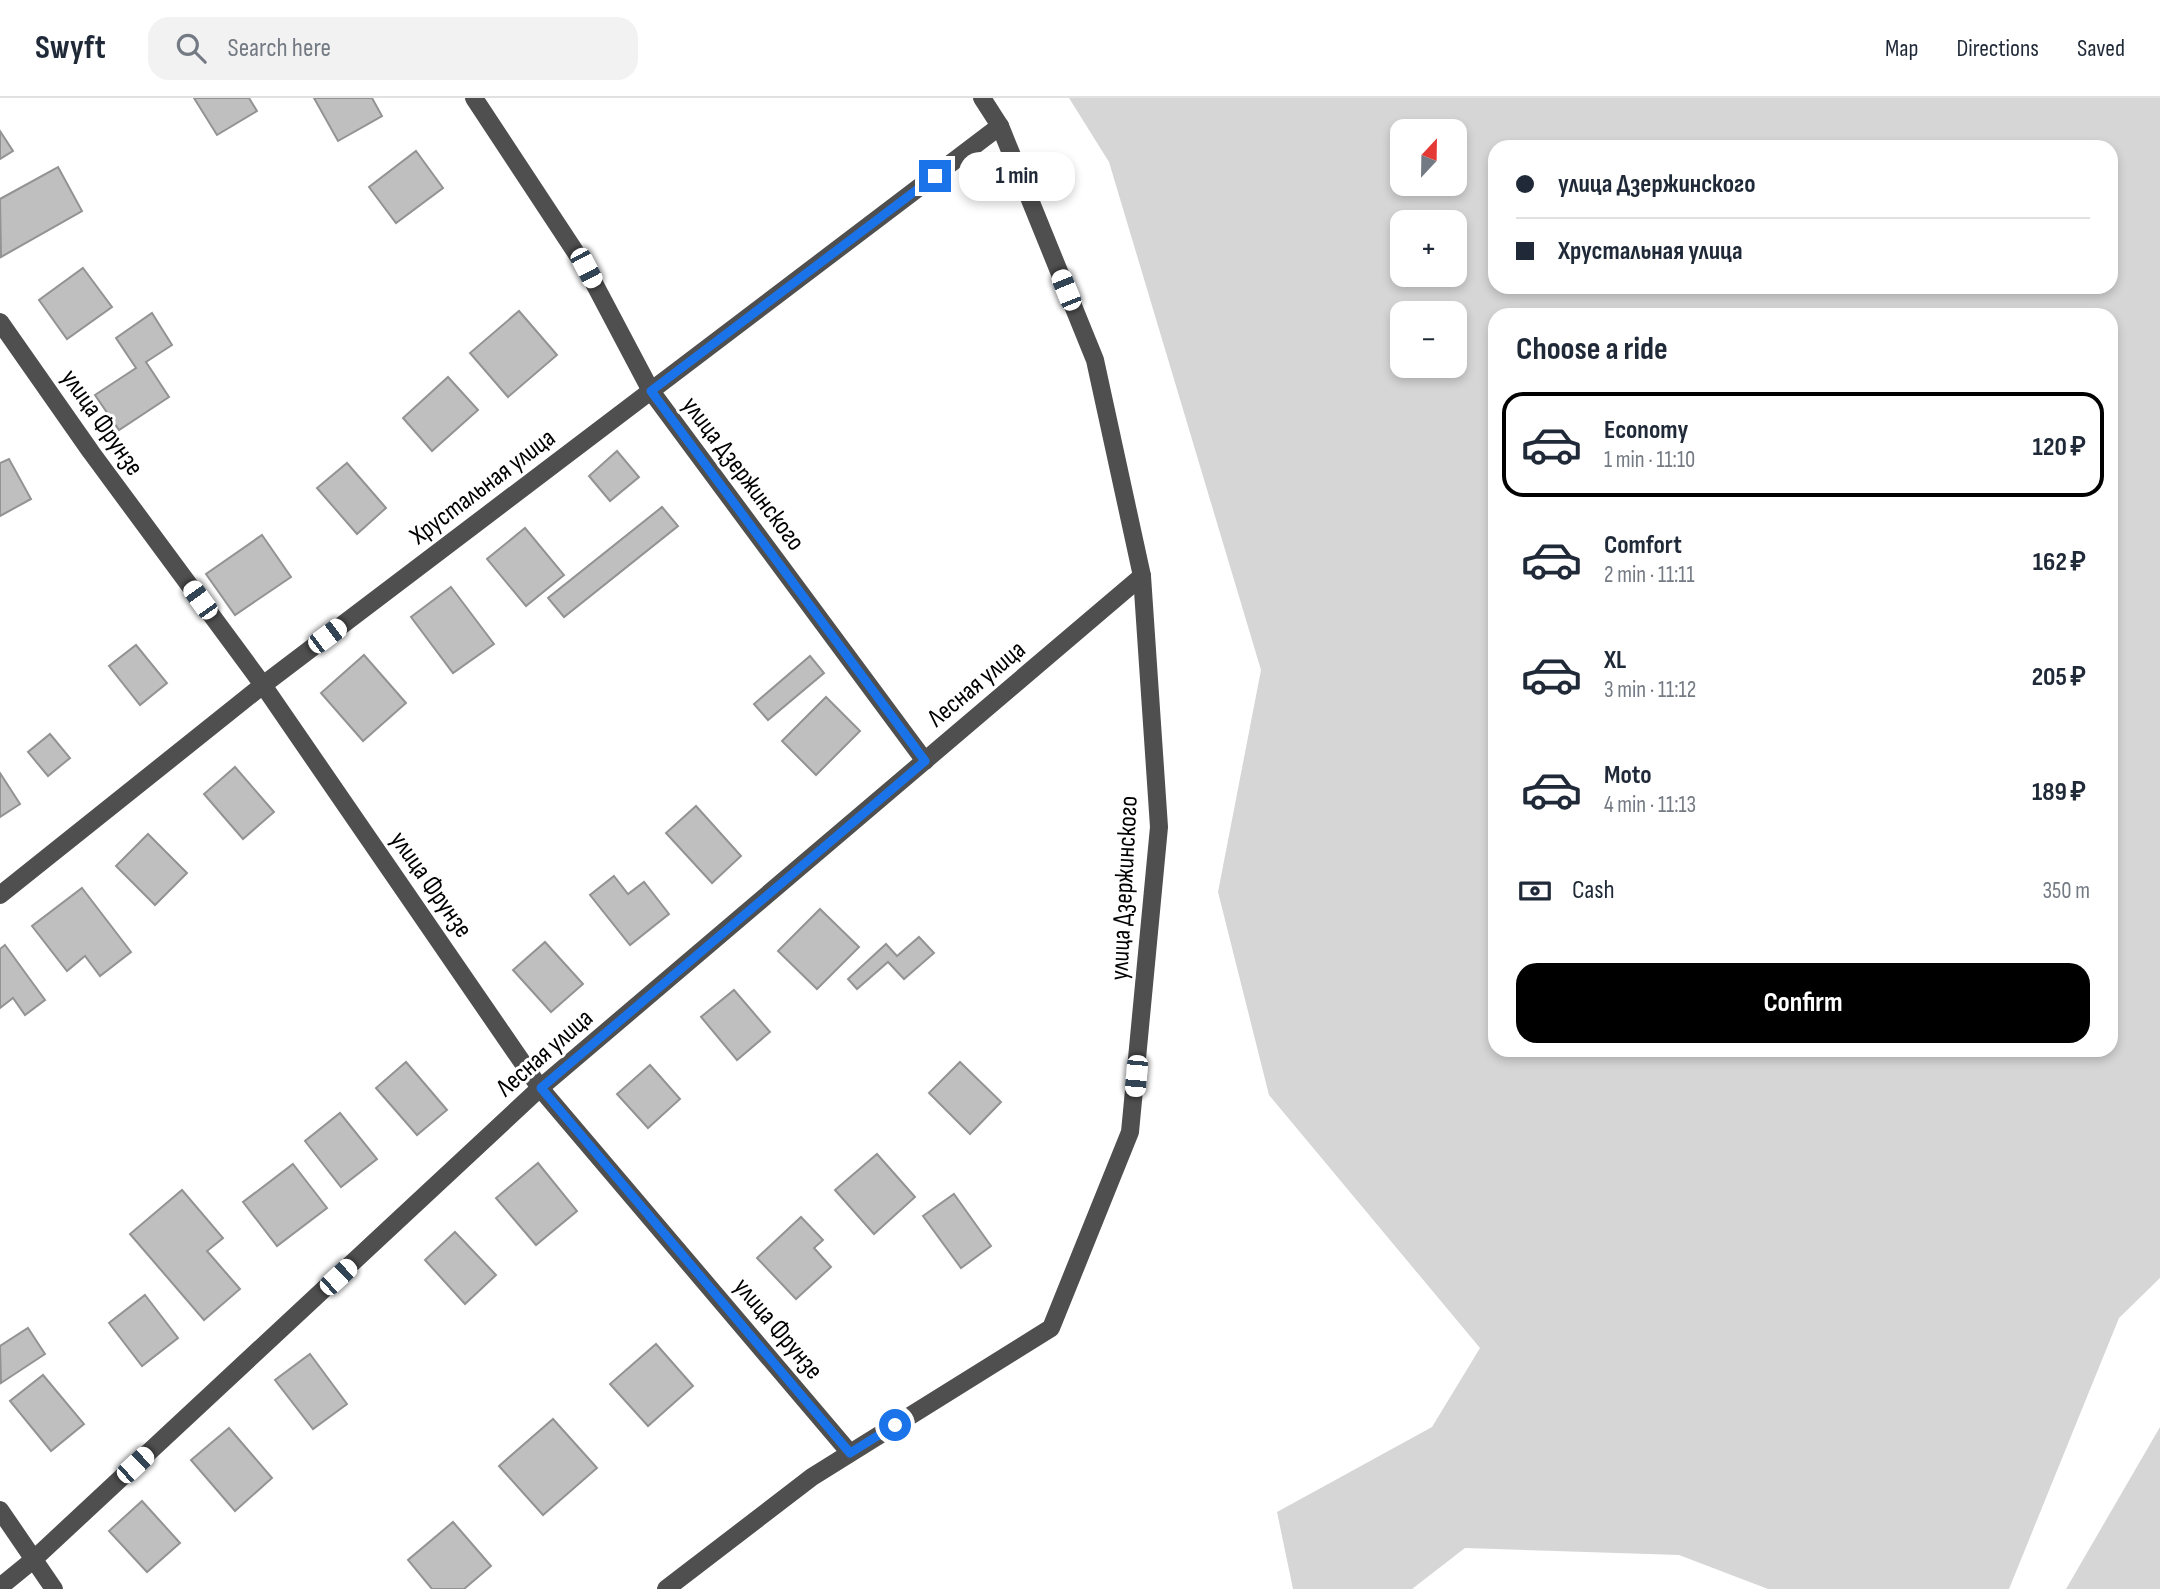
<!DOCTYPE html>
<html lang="en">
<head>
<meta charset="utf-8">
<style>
	body { margin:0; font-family:"Sofia Sans Condensed",sans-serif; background:#f2f2f3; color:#1f2937; height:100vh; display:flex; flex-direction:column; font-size:26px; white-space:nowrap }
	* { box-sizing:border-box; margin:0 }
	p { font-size:23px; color:#747a83 }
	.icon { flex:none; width:38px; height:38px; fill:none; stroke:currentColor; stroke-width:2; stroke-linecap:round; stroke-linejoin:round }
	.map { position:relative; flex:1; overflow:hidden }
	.details { position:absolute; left:1488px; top:210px; width:630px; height:749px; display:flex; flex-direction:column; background:#fff; border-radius:21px; box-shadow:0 4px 10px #0003 }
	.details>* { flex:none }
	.banner { position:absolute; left:1488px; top:42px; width:630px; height:154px; border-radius:21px; box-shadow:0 4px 10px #0003; display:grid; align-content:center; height:154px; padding:0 28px; background:#fff }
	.needle { width:46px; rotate:22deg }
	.controls { position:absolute; left:1390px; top:21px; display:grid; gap:14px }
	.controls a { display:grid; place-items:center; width:77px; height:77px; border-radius:14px; background:#fff; box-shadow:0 4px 10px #0003; font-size:35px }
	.end { position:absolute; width:32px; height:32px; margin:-16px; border:9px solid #1a73e8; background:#fff; box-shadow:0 0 0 4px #fff }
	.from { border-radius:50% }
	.bubble { position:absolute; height:49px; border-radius:21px; background:#fff; box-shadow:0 4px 10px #0003; font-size:23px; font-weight:700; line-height:49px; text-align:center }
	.car { position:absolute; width:21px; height:42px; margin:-21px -10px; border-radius:9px; box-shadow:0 0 5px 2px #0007; background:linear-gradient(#fff 24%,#345 0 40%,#fff 0 76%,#345 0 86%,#fff 0) }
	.banner b { display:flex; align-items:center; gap:24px; height:66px; font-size:26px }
	.banner b+b { border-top:2px solid #e0e1e3 }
	.banner i { width:18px; height:18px; background:#1f2937 }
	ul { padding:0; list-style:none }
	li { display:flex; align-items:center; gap:21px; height:105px; margin:0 14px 10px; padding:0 14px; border:4px solid transparent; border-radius:21px }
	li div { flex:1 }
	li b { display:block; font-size:26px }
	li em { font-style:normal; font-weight:700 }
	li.selected { border-color:#000 }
	li>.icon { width:63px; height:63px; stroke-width:1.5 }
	h2 { padding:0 28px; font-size:32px; line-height:84px }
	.pay { display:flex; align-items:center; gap:18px; height:77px; padding:0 28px; font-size:26px }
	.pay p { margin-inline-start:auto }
	.action { display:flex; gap:14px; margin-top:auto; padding:14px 28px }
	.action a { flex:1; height:80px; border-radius:21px; background:#000; color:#fff; font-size:28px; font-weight:700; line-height:80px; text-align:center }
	header { display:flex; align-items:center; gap:42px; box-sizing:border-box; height:98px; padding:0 35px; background:#fff; border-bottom:2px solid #e0e1e3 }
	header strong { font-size:33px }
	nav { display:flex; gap:38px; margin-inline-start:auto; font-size:24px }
	.search { width:490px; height:63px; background:#f2f2f3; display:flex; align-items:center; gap:18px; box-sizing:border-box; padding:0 24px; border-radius:21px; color:#747a83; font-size:26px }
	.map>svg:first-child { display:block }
	.green { fill:#d6d6d6; fill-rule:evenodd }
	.building { fill:#bfbfbf; stroke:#939393; stroke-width:2 }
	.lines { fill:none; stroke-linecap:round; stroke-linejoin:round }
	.minor { stroke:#4f4f4f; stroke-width:18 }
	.route { stroke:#1a73e8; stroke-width:9 }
	.labels { text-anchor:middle; stroke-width:6; stroke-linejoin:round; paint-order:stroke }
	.street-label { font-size:26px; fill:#000; stroke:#fff }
</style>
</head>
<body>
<header>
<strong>Swyft</strong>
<div class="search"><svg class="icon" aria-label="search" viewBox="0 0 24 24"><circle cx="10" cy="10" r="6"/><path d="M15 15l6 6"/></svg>Search here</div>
<nav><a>Map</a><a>Directions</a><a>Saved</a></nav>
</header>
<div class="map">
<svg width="2160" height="1491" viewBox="0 0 2160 1491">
	<rect width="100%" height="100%" fill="#fff"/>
	<g class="green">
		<path d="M1069 0H2160V1180L2119 1220 2009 1491H1768L1679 1457 1465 1450 1412 1491H1293L1277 1414 1432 1329 1480 1250 1269 997 1218 794 1261 572 1109 64ZM1402 33H1454V86H1402ZM1494 49H2110V189H1494ZM1402 124H1454V177H1402ZM1402 215H1454V268H1402ZM1494 217H2110V952H1494Z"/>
		<polygon points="2160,1329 2160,1491 2066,1491"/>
	</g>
	<g class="building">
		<polygon points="194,0 249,0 257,13 217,37"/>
		<polygon points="314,0 372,0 382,18 338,43"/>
		<polygon points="0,33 13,53 0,61"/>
		<polygon points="416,53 443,90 396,125 369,89"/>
		<polygon points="58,69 82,113 1,159 0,101"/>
		<polygon points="83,170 112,209 67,241 39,202"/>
		<polygon points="519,213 557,257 508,299 470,255"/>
		<polygon points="152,215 172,247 146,264 169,299 119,332 95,297 136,270 116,240"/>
		<polygon points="448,279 478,312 432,353 403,320"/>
		<polygon points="617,353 639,379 610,403 589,378"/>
		<polygon points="9,361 31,401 0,418 0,365"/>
		<polygon points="347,365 386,410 357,436 317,390"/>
		<polygon points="662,409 678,428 564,519 548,500"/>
		<polygon points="525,430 564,477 526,508 487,461"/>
		<polygon points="262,437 291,479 235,517 206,476"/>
		<polygon points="451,489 494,546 453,575 411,519"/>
		<polygon points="136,547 167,585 140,607 109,568"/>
		<polygon points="364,557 406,605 363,643 321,595"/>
		<polygon points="810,558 824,575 768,622 754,606"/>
		<polygon points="826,599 860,633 816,677 782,643"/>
		<polygon points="50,636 70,660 48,678 28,654"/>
		<polygon points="235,669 274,714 243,741 204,696"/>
		<polygon points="0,675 20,706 0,719"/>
		<polygon points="696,708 741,758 712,785 666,735"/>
		<polygon points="148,736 187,775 155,807 116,768"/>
		<polygon points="614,778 628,796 644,784 669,816 630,847 590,797"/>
		<polygon points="82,790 131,854 100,878 85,858 67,873 32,828"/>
		<polygon points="820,811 859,849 817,891 778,853"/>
		<polygon points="919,839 934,855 904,881 888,864 857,891 848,881 886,846 897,858"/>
		<polygon points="545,844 583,886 551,914 513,872"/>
		<polygon points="5,847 45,902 25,917 13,900 0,910 0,851"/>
		<polygon points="734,892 770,934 737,962 701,919"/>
		<polygon points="406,964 447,1012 417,1037 376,990"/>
		<polygon points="960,964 1001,1004 970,1036 929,995"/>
		<polygon points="650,967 680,1001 648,1030 617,996"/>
		<polygon points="340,1015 377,1061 341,1089 305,1043"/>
		<polygon points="877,1056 915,1099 874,1136 835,1092"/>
		<polygon points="538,1065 577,1113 536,1147 496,1100"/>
		<polygon points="293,1066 327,1110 277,1148 243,1104"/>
		<polygon points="182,1092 223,1140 207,1153 240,1191 204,1222 130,1136"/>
		<polygon points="954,1096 991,1148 961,1170 923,1118"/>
		<polygon points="801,1119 823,1142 814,1150 831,1169 796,1201 757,1160"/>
		<polygon points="455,1134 496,1177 465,1206 425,1162"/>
		<polygon points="145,1197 178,1240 142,1268 109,1225"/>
		<polygon points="28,1230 45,1256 1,1285 0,1248"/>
		<polygon points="656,1246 693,1288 648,1328 610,1286"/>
		<polygon points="310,1256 347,1306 313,1331 275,1282"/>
		<polygon points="43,1277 84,1326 51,1353 10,1303"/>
		<polygon points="553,1321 597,1370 543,1417 499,1368"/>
		<polygon points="229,1330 272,1380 235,1413 191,1362"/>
		<polygon points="142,1403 180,1445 147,1474 109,1433"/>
		<polygon points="453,1424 491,1468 464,1491 432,1491 408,1462"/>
	</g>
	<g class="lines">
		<g class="minor">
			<polyline points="474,0 586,170 651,293 925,663"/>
			<polyline points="0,224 91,354 263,587 540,990 850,1355"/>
			<polyline points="0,797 263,587 1000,28"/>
			<polyline points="0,1412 54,1491"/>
			<polyline points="0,1489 33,1462 540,990 1142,478"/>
			<polyline points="666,1491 812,1379 1051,1230 1130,1034 1159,729 1142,478 1095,262 1000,28 982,0"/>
		</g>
	</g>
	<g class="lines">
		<polyline class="route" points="895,1327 850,1355 541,990 925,663 651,293 935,78"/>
	</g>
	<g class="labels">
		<g class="street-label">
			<text transform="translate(103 324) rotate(55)" y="9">улица Фрунзе</text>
			<text transform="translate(744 375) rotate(53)" y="9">улица Дзержинского</text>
			<text transform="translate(482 388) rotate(-37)" y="9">Хрустальная улица</text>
			<text transform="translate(976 585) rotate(-40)" y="9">Лесная улица</text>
			<text transform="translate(432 786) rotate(55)" y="9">улица Фрунзе</text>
			<text transform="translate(1123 790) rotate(-87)" y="9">улица Дзержинского</text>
			<text transform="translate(544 954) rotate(-41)" y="9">Лесная улица</text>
			<text transform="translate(779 1230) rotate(50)" y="9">улица Фрунзе</text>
		</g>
	</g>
</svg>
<div class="controls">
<a><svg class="needle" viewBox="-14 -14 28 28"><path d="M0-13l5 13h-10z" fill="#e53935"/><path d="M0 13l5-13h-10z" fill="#747a83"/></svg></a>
<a>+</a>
<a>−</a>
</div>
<i class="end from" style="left:895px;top:1327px"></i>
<i class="end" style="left:935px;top:78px"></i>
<div class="bubble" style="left:959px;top:54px;width:116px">1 min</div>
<i class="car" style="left:586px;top:170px;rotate:152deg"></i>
<i class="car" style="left:1066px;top:192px;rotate:338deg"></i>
<i class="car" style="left:200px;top:502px;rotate:324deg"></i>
<i class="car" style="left:327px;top:538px;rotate:53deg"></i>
<i class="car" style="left:1136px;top:978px;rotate:185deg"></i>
<i class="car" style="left:338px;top:1179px;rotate:47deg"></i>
<i class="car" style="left:135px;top:1367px;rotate:47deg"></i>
<div class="banner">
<b><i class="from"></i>улица Дзержинского</b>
<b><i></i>Хрустальная улица</b>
</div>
<section class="details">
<h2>Choose a ride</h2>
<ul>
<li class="selected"><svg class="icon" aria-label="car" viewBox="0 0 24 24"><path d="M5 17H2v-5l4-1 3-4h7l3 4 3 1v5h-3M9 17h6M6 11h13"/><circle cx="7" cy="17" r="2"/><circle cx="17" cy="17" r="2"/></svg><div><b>Economy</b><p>1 min · 11:10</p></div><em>120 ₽</em></li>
<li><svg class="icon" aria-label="car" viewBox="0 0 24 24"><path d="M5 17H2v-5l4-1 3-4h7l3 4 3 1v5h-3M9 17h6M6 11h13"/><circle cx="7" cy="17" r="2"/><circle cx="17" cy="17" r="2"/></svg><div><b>Comfort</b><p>2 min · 11:11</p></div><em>162 ₽</em></li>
<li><svg class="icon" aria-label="car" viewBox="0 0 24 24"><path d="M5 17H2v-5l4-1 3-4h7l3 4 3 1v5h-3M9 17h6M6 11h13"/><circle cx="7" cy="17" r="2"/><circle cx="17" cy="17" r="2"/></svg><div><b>XL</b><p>3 min · 11:12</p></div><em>205 ₽</em></li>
<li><svg class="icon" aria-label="car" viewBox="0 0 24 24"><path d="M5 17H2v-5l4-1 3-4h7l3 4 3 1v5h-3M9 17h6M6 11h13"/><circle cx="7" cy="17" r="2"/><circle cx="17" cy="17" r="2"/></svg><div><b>Moto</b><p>4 min · 11:13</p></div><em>189 ₽</em></li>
</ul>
<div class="pay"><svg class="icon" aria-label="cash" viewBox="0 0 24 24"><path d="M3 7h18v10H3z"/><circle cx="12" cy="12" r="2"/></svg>Cash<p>350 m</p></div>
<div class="action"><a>Confirm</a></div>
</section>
</div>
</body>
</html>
